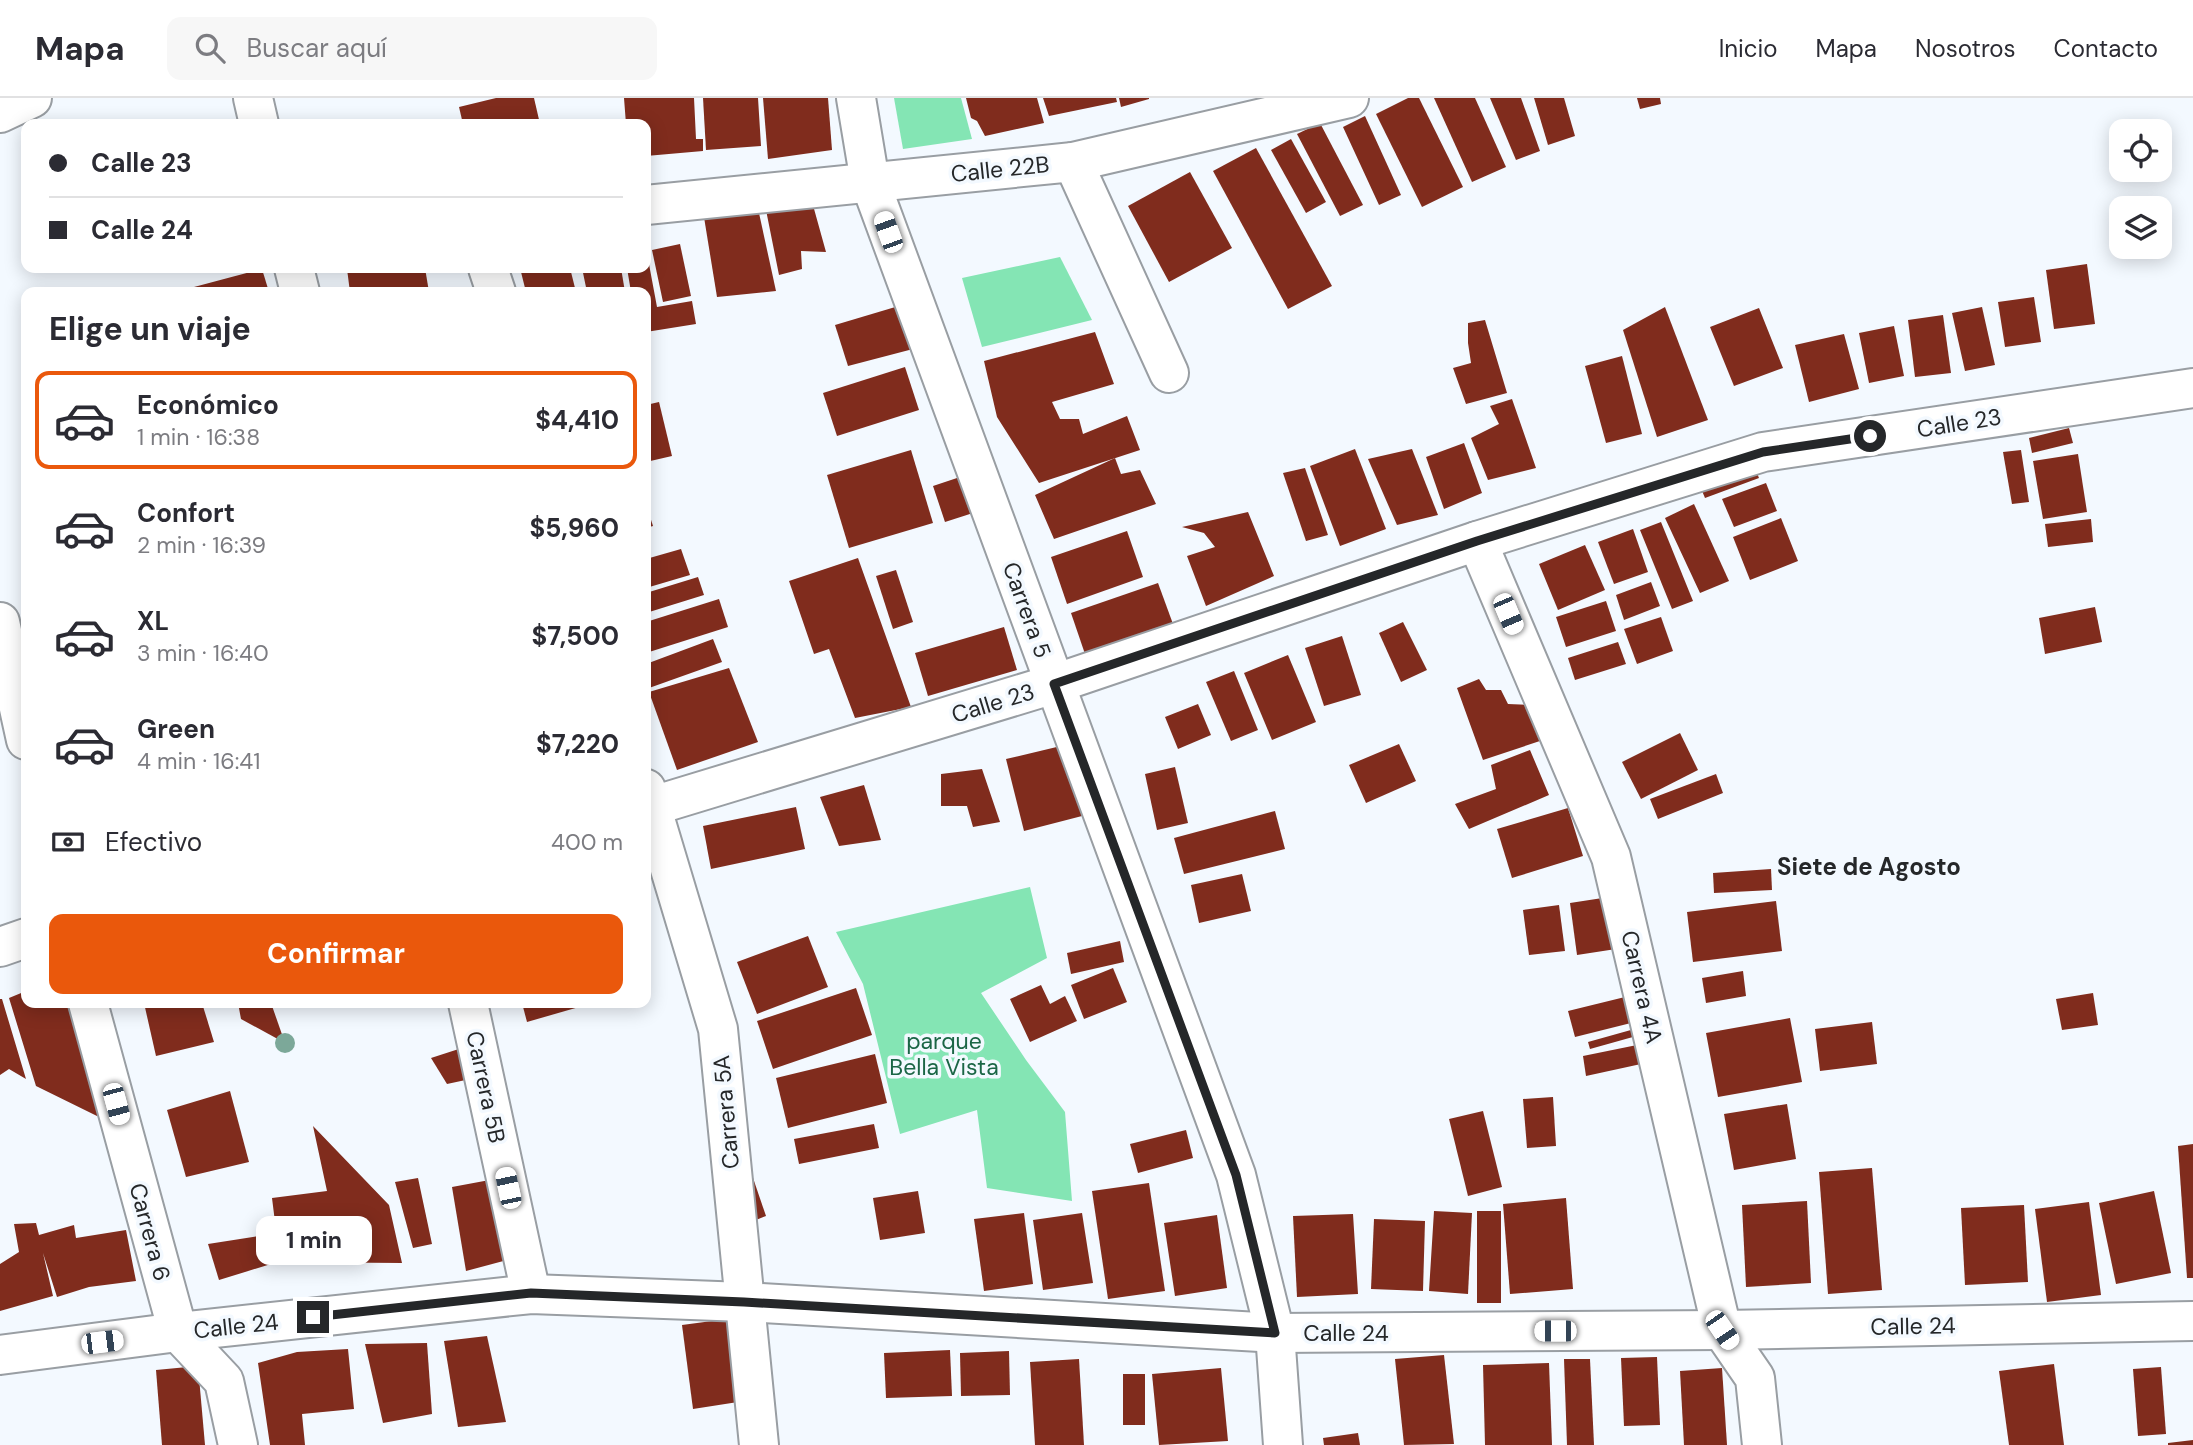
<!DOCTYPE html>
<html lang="es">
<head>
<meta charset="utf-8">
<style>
	body { margin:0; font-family:"DM Sans",sans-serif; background:#f7f7f7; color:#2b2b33; height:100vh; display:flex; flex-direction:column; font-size:26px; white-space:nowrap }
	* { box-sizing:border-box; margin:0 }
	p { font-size:23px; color:#7c7c81 }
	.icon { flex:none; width:38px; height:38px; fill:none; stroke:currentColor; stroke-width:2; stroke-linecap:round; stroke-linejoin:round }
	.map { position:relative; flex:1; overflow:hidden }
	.drawer { position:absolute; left:21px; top:189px; width:630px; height:721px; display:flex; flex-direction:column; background:#fff; border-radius:14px; box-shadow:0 4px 18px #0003 }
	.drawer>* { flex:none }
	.top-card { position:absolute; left:21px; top:21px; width:630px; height:154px; border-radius:14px; box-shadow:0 4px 18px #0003; display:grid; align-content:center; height:154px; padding:0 28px; background:#fff }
	.tools { position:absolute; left:2109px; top:21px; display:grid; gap:14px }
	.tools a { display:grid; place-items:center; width:63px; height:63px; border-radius:14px; background:#fff; box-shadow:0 4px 18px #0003; font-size:35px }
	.end { position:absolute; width:32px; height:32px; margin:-16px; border:9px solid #252729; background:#fff; box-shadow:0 0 0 4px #fff }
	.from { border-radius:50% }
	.bubble { position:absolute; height:49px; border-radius:14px; background:#fff; box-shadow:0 4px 18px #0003; font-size:23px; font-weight:700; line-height:49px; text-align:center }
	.car { position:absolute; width:21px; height:42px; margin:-21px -10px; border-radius:9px; box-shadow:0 0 5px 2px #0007; background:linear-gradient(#fff 24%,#345 0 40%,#fff 0 76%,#345 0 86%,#fff 0) }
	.top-card b { display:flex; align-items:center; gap:24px; height:66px; font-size:26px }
	.top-card b+b { border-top:2px solid #e1e1e2 }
	.top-card i { width:18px; height:18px; background:#2b2b33 }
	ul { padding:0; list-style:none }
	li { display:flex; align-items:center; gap:21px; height:98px; margin:0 14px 10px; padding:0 14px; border:4px solid transparent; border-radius:14px }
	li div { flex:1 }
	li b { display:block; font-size:26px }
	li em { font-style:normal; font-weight:700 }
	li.on { border-color:#ea580c }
	li>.icon { width:63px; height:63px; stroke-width:1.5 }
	h2 { padding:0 28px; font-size:32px; line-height:84px }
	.pay { display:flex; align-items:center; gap:18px; height:77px; padding:0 28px; font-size:26px }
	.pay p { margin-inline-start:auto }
	.button { display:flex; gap:14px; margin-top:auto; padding:14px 28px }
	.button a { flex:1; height:80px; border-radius:14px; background:#ea580c; color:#fff; font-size:28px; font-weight:700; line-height:80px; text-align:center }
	header { display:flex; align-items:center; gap:42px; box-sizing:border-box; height:98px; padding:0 35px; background:#fff; border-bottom:2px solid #e1e1e2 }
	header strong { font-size:33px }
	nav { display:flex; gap:38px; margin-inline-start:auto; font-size:24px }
	.search { width:490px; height:63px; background:#f7f7f7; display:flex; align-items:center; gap:18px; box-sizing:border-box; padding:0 24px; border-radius:14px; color:#7c7c81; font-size:26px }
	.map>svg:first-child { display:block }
	.green { fill:#84e5b4 }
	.building { fill:#802c1d }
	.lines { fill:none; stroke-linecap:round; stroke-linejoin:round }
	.minor-casing { stroke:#999ea3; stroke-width:42 }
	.minor { stroke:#fff; stroke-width:38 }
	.tree { fill:#7ca899 }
	.route { stroke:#252729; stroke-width:9 }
	.labels { text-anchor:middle; stroke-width:7; stroke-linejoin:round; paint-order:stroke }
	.street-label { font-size:23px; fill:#252729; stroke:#f3f9ff }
	.park-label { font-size:23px; fill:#1b6646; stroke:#f3f9ff }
	.neighbourhood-label { font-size:24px; font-weight:bold; fill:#252729; stroke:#f3f9ff }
</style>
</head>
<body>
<header>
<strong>Mapa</strong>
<div class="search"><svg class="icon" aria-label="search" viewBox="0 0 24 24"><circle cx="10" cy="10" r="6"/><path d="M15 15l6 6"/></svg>Buscar aquí</div>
<nav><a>Inicio</a><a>Mapa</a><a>Nosotros</a><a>Contacto</a></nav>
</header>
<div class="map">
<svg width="2193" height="1347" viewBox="0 0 2193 1347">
	<rect width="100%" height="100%" fill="#f3f9ff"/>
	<g class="green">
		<polygon points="894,0 961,0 972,41 903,51"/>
		<polygon points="1060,159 1092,222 982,249 962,180"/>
		<polygon points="1030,789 1047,860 981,895 1026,962 1065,1014 1072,1103 987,1090 977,1012 900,1036 863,886 836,834"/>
	</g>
	<g class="building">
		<polygon points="496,0 534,0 540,26 463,26 459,9"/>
		<polygon points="624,0 694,0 696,41 703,41 703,53 646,58 646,26 626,26"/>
		<polygon points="703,0 758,0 761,48 706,52"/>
		<polygon points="763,0 828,0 832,52 768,61"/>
		<polygon points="966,0 1037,0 1044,25 985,38 977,23 971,20"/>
		<polygon points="1043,0 1116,0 1117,4 1049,18"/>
		<polygon points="1119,0 1149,0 1149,1 1121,9"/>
		<polygon points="1408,0 1419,0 1463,89 1422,109 1376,16"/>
		<polygon points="1434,0 1475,0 1506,69 1472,84"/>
		<polygon points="1490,0 1521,0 1540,53 1516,62"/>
		<polygon points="1534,0 1564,0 1575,38 1548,47"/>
		<polygon points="1637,0 1660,0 1661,6 1640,11"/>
		<polygon points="1365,18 1401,97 1379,107 1343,29"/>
		<polygon points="1320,25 1363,107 1340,118 1297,36"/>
		<polygon points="1291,41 1326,104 1306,115 1271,52"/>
		<polygon points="1256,50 1332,188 1288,211 1213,73"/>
		<polygon points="1190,74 1232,150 1169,184 1128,108"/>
		<polygon points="811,100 826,154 801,153 802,171 779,177 764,102"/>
		<polygon points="757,106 776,193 717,199 703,113"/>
		<polygon points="680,146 691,198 663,204 652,152"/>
		<polygon points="646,150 657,209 692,203 696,226 646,234 646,194 631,194 627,170 646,170"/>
		<polygon points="2087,166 2095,226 2054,231 2046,172"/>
		<polygon points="356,170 425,170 429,194 350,194 347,171"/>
		<polygon points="520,170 570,170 576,194 526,194"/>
		<polygon points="582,170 621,170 625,194 587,194"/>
		<polygon points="262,171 269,194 179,194 179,193"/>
		<polygon points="2034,199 2041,244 2005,249 1998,204"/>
		<polygon points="902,207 913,251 848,268 835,227"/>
		<polygon points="1665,209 1708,322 1657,339 1623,232"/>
		<polygon points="1982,209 1995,267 1965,273 1952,215"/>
		<polygon points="1759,210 1783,270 1734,288 1710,229"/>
		<polygon points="1943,217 1951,275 1915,279 1908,222"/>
		<polygon points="1485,222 1507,295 1466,306 1453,270 1471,265 1468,245 1468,225"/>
		<polygon points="1894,228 1904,278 1869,285 1859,235"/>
		<polygon points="1095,234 1114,286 1052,304 1060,321 1079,321 1083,336 1127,318 1140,352 1039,385 997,319 984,263"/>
		<polygon points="1844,236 1859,291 1809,304 1795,247"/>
		<polygon points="1622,258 1642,336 1606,345 1585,268"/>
		<polygon points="905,269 919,312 837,338 823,295"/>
		<polygon points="1512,301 1536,370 1488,382 1471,340 1499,326 1490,308"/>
		<polygon points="659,304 672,358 646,364 646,307"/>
		<polygon points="2069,330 2073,345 2032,355 2029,340"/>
		<polygon points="1464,345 1482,395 1444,411 1426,359"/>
		<polygon points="1355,351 1386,431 1340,448 1310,368"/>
		<polygon points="1412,351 1438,417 1397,427 1368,361"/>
		<polygon points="911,352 933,425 849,450 827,377"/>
		<polygon points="2021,352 2029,404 2012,406 2003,354"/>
		<polygon points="2078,356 2087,414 2043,421 2033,363"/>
		<polygon points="1115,360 1121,376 1140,372 1156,406 1054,441 1035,397"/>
		<polygon points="1754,368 1759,380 1705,400 1700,388"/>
		<polygon points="1305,370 1328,437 1306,443 1283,375"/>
		<polygon points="960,379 973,415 945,424 933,388"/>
		<polygon points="1766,385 1777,413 1734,429 1722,401"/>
		<polygon points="646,406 653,428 646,430"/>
		<polygon points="1694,406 1729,483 1700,495 1665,420"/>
		<polygon points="1248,414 1274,478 1206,508 1187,458 1215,449 1204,435 1182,429"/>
		<polygon points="1781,420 1798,463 1750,482 1733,439"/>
		<polygon points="2091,421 2093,444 2048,449 2045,426"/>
		<polygon points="1661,424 1693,503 1672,511 1640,432"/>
		<polygon points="1633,431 1648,474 1614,486 1598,444"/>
		<polygon points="1127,433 1143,479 1067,506 1051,459"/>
		<polygon points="1585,447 1605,492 1558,512 1539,466"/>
		<polygon points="681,451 690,477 646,490 646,461"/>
		<polygon points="858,460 911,609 855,620 829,551 814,556 789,483"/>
		<polygon points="896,472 913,524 893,531 876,478"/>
		<polygon points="698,479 704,497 646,515 646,495"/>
		<polygon points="1651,484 1660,508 1624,522 1616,497"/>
		<polygon points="1158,485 1173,526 1085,556 1071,515"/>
		<polygon points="719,501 728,529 646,555 646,524"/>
		<polygon points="1606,503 1616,533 1566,549 1556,519"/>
		<polygon points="2095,509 2102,544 2045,556 2039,520"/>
		<polygon points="1661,519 1673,553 1637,566 1624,531"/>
		<polygon points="1403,524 1427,572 1401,584 1379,535"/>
		<polygon points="1004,529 1017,572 928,598 915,555"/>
		<polygon points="1342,538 1361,597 1324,608 1305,550"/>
		<polygon points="713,541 722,564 649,590 646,581 646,566"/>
		<polygon points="1618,544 1626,566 1575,582 1568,560"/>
		<polygon points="1288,557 1316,624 1272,642 1244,575"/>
		<polygon points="729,570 758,644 677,672 649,594"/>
		<polygon points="1234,573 1258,632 1231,643 1206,584"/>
		<polygon points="1479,581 1486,592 1501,592 1508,606 1533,607 1549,640 1483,662 1457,590"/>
		<polygon points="1198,606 1211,637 1178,651 1165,619"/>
		<polygon points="1680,635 1698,672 1641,701 1622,664"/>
		<polygon points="1399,646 1416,683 1366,705 1349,667"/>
		<polygon points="1065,647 1082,718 1024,733 1006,661"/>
		<polygon points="1530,652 1549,697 1469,731 1455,706 1496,691 1491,667"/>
		<polygon points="1175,669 1188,725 1157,732 1145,676"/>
		<polygon points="982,671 1000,724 973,729 967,708 941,708 941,676"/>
		<polygon points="1716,676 1723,695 1658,721 1650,701"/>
		<polygon points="864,687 881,742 839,748 820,699"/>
		<polygon points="796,709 805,751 711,771 703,728"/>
		<polygon points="1568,710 1583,758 1512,780 1497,731"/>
		<polygon points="1275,713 1285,751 1184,776 1174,740"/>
		<polygon points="1771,771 1772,792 1714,795 1713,775"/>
		<polygon points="1242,776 1251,813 1199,825 1191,787"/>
		<polygon points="1609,799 1616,851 1577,857 1570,805"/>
		<polygon points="1776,803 1782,853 1693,864 1687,814"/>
		<polygon points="1559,807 1565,853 1529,857 1523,812"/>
		<polygon points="808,838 828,889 757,916 737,864"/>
		<polygon points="1120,843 1124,864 1071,876 1067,855"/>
		<polygon points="1113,870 1127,904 1084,921 1071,887"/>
		<polygon points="1743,873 1746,898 1706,905 1702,880"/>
		<polygon points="1041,887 1050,906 1065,898 1077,923 1030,944 1010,901"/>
		<polygon points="856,890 872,937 773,971 757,923"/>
		<polygon points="26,893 26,905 74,905 115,1021 97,1018 36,988 9,900"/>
		<polygon points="2093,895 2098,927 2062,932 2056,901"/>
		<polygon points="1629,898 1635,924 1575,939 1568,913"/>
		<polygon points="0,901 2,901 26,981 9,971 0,977"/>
		<polygon points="144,905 202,905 214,944 156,958"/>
		<polygon points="238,905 271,905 285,945 241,921"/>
		<polygon points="522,905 578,905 579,909 527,924"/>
		<polygon points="1790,920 1802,984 1718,999 1706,935"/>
		<polygon points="1872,924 1877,966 1820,973 1815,931"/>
		<polygon points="1638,930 1640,937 1590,951 1588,944"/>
		<polygon points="1637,947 1641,966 1586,978 1583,958"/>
		<polygon points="468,948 475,980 447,986 431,960"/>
		<polygon points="875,956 887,1005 788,1030 776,980"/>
		<polygon points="230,993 249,1064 186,1079 167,1012"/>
		<polygon points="1553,999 1556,1048 1527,1050 1523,1001"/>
		<polygon points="1787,1006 1796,1061 1734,1072 1724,1016"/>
		<polygon points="1483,1013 1502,1089 1468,1098 1449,1021"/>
		<polygon points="874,1026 879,1050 799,1066 794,1041"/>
		<polygon points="313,1028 389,1107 402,1165 280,1164 272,1100 327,1093"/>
		<polygon points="1186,1032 1193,1060 1138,1075 1130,1046"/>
		<polygon points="2193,1046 2193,1180 2187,1180 2178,1048"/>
		<polygon points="1872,1070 1882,1192 1828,1196 1819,1074"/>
		<polygon points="752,1077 766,1118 751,1124 736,1082"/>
		<polygon points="418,1080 432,1146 413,1150 395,1084"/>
		<polygon points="495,1081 518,1159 466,1173 452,1089"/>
		<polygon points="1149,1085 1165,1193 1108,1201 1092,1093"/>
		<polygon points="918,1093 925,1135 880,1142 873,1100"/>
		<polygon points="2154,1093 2171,1175 2116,1186 2099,1105"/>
		<polygon points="1566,1100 1573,1191 1510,1196 1503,1106"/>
		<polygon points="1807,1103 1811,1185 1746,1189 1742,1107"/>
		<polygon points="2089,1104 2101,1197 2047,1204 2035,1111"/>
		<polygon points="2024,1107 2028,1184 1965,1187 1961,1110"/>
		<polygon points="1434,1113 1472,1115 1468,1196 1429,1193"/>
		<rect x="1477" y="1113" width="24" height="92"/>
		<polygon points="1024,1115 1033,1186 984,1193 974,1121"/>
		<polygon points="1082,1115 1093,1185 1043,1192 1033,1122"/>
		<polygon points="1353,1116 1358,1196 1297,1199 1293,1118"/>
		<polygon points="1217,1117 1227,1190 1175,1198 1164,1125"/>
		<polygon points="1374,1121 1425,1123 1423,1193 1371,1191"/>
		<polygon points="36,1125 39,1137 74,1127 76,1140 126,1132 136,1183 89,1189 57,1199 43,1155 53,1198 0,1213 0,1166 19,1154 14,1126"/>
		<polygon points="265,1137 271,1166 219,1182 208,1146"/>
		<polygon points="727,1221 738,1304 693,1311 682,1227"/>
		<polygon points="487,1238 506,1324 458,1329 444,1243"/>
		<polygon points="427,1245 432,1316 383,1325 365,1246"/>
		<polygon points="348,1251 354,1311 302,1316 305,1347 270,1347 258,1265 297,1254"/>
		<polygon points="950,1252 952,1298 886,1300 884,1255"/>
		<polygon points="1009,1253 1010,1297 961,1298 960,1255"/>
		<polygon points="1444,1257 1454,1346 1404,1347 1395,1261"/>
		<polygon points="1657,1259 1660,1327 1624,1328 1621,1260"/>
		<polygon points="1079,1261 1084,1347 1035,1347 1030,1264"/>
		<polygon points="1564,1261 1590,1261 1594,1347 1567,1347"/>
		<polygon points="1549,1265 1552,1347 1485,1347 1483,1267"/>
		<polygon points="2054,1266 2064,1347 2009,1347 1999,1273"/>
		<polygon points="198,1268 205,1347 162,1347 156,1272"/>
		<polygon points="2161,1269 2166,1336 2138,1338 2133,1271"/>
		<polygon points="1221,1270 1228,1343 1159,1347 1152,1276"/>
		<polygon points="1722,1270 1727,1347 1684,1347 1680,1273"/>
		<rect x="1123" y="1276" width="22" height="51"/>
		<polygon points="1358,1335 1360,1347 1324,1347 1323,1340"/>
		<polygon points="2193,1342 2193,1347 2168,1347 2168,1345"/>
	</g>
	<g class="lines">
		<defs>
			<g id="minor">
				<polyline points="253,0 259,26"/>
				<polyline points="856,0 870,84 1236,1077 1275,1235 1283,1347"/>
				<polyline points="0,15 32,0"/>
				<polyline points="1073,64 1169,275"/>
				<polyline points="646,107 1073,64 1349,0"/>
				<polyline points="294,170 300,194"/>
				<polyline points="488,170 496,194"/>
				<polyline points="1477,443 1611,759 1722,1232 1755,1280 1762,1347"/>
				<polyline points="0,524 26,642"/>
				<polyline points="646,691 718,931 759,1347"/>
				<polyline points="646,710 1054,586 1477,443 1763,354 2193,290"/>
				<polyline points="0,849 26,840"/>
				<polyline points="88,905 178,1234 224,1283 238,1347"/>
				<polyline points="468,905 531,1196"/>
				<polyline points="0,1257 178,1234 531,1196 744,1204 1275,1235 1722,1232 2193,1223"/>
			</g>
		</defs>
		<use href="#minor" class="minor-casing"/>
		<use href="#minor" class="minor"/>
	</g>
	<circle class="tree" cx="285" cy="945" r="10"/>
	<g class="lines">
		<polyline class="route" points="313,1219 531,1195 744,1204 1275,1235 1236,1077 1054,586 1477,443 1763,354 1870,338"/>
	</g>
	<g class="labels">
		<g class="street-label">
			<text transform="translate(1000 71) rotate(-6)" y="8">Calle 22B</text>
			<text transform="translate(1959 325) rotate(-9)" y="8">Calle 23</text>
			<text transform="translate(1027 512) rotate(70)" y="8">Carrera 5</text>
			<text transform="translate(993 605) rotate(-17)" y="8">Calle 23</text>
			<text transform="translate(1642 889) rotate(77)" y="8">Carrera 4A</text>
			<text transform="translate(486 989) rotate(78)" y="8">Carrera 5B</text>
			<text transform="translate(726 1014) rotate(-95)" y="8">Carrera 5A</text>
			<text transform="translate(150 1134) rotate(75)" y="8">Carrera 6</text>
			<text transform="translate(236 1228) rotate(-6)" y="8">Calle 24</text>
			<text transform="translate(1913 1228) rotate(-1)" y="8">Calle 24</text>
			<text x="1346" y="1243">Calle 24</text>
		</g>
		<g class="park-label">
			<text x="944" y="951">parque<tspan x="944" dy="26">Bella Vista</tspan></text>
		</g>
		<g class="neighbourhood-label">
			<text x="1869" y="777">Siete de Agosto</text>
		</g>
	</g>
</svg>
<div class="tools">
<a><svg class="icon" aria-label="locate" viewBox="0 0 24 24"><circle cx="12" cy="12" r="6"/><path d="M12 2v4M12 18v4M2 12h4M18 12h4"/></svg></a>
<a><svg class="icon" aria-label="layers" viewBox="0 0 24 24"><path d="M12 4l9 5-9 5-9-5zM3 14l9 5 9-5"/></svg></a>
</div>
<i class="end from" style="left:1870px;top:338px"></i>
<i class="end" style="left:313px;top:1219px"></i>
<div class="bubble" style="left:256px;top:1118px;width:116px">1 min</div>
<i class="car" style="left:888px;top:134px;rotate:340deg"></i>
<i class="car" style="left:1508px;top:516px;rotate:157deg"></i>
<i class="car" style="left:116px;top:1006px;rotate:165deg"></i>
<i class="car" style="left:508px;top:1090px;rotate:348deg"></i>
<i class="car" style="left:1722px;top:1232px;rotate:146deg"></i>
<i class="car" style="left:1555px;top:1233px;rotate:270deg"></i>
<i class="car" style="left:102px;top:1244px;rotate:83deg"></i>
<div class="top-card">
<b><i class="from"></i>Calle 23</b>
<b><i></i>Calle 24</b>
</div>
<section class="drawer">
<h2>Elige un viaje</h2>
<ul>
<li class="on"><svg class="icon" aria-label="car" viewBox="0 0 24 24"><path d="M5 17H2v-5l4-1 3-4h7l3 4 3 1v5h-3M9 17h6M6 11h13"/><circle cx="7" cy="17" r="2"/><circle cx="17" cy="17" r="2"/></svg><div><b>Económico</b><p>1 min · 16:38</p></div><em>$4,410</em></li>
<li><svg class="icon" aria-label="car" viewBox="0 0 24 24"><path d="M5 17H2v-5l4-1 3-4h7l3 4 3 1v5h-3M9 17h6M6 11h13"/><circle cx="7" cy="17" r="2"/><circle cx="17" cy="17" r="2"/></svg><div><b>Confort</b><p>2 min · 16:39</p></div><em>$5,960</em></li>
<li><svg class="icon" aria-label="car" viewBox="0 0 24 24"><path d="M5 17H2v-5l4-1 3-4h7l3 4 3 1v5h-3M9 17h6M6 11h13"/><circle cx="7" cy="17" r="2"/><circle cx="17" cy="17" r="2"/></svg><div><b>XL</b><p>3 min · 16:40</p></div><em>$7,500</em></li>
<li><svg class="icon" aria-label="car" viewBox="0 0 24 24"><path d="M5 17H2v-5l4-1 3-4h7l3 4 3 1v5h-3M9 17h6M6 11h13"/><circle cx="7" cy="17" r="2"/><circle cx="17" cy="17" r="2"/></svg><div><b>Green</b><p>4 min · 16:41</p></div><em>$7,220</em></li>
</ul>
<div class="pay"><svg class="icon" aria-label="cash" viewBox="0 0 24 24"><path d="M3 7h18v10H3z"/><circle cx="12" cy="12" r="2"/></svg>Efectivo<p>400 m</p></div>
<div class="button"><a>Confirmar</a></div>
</section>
</div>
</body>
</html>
